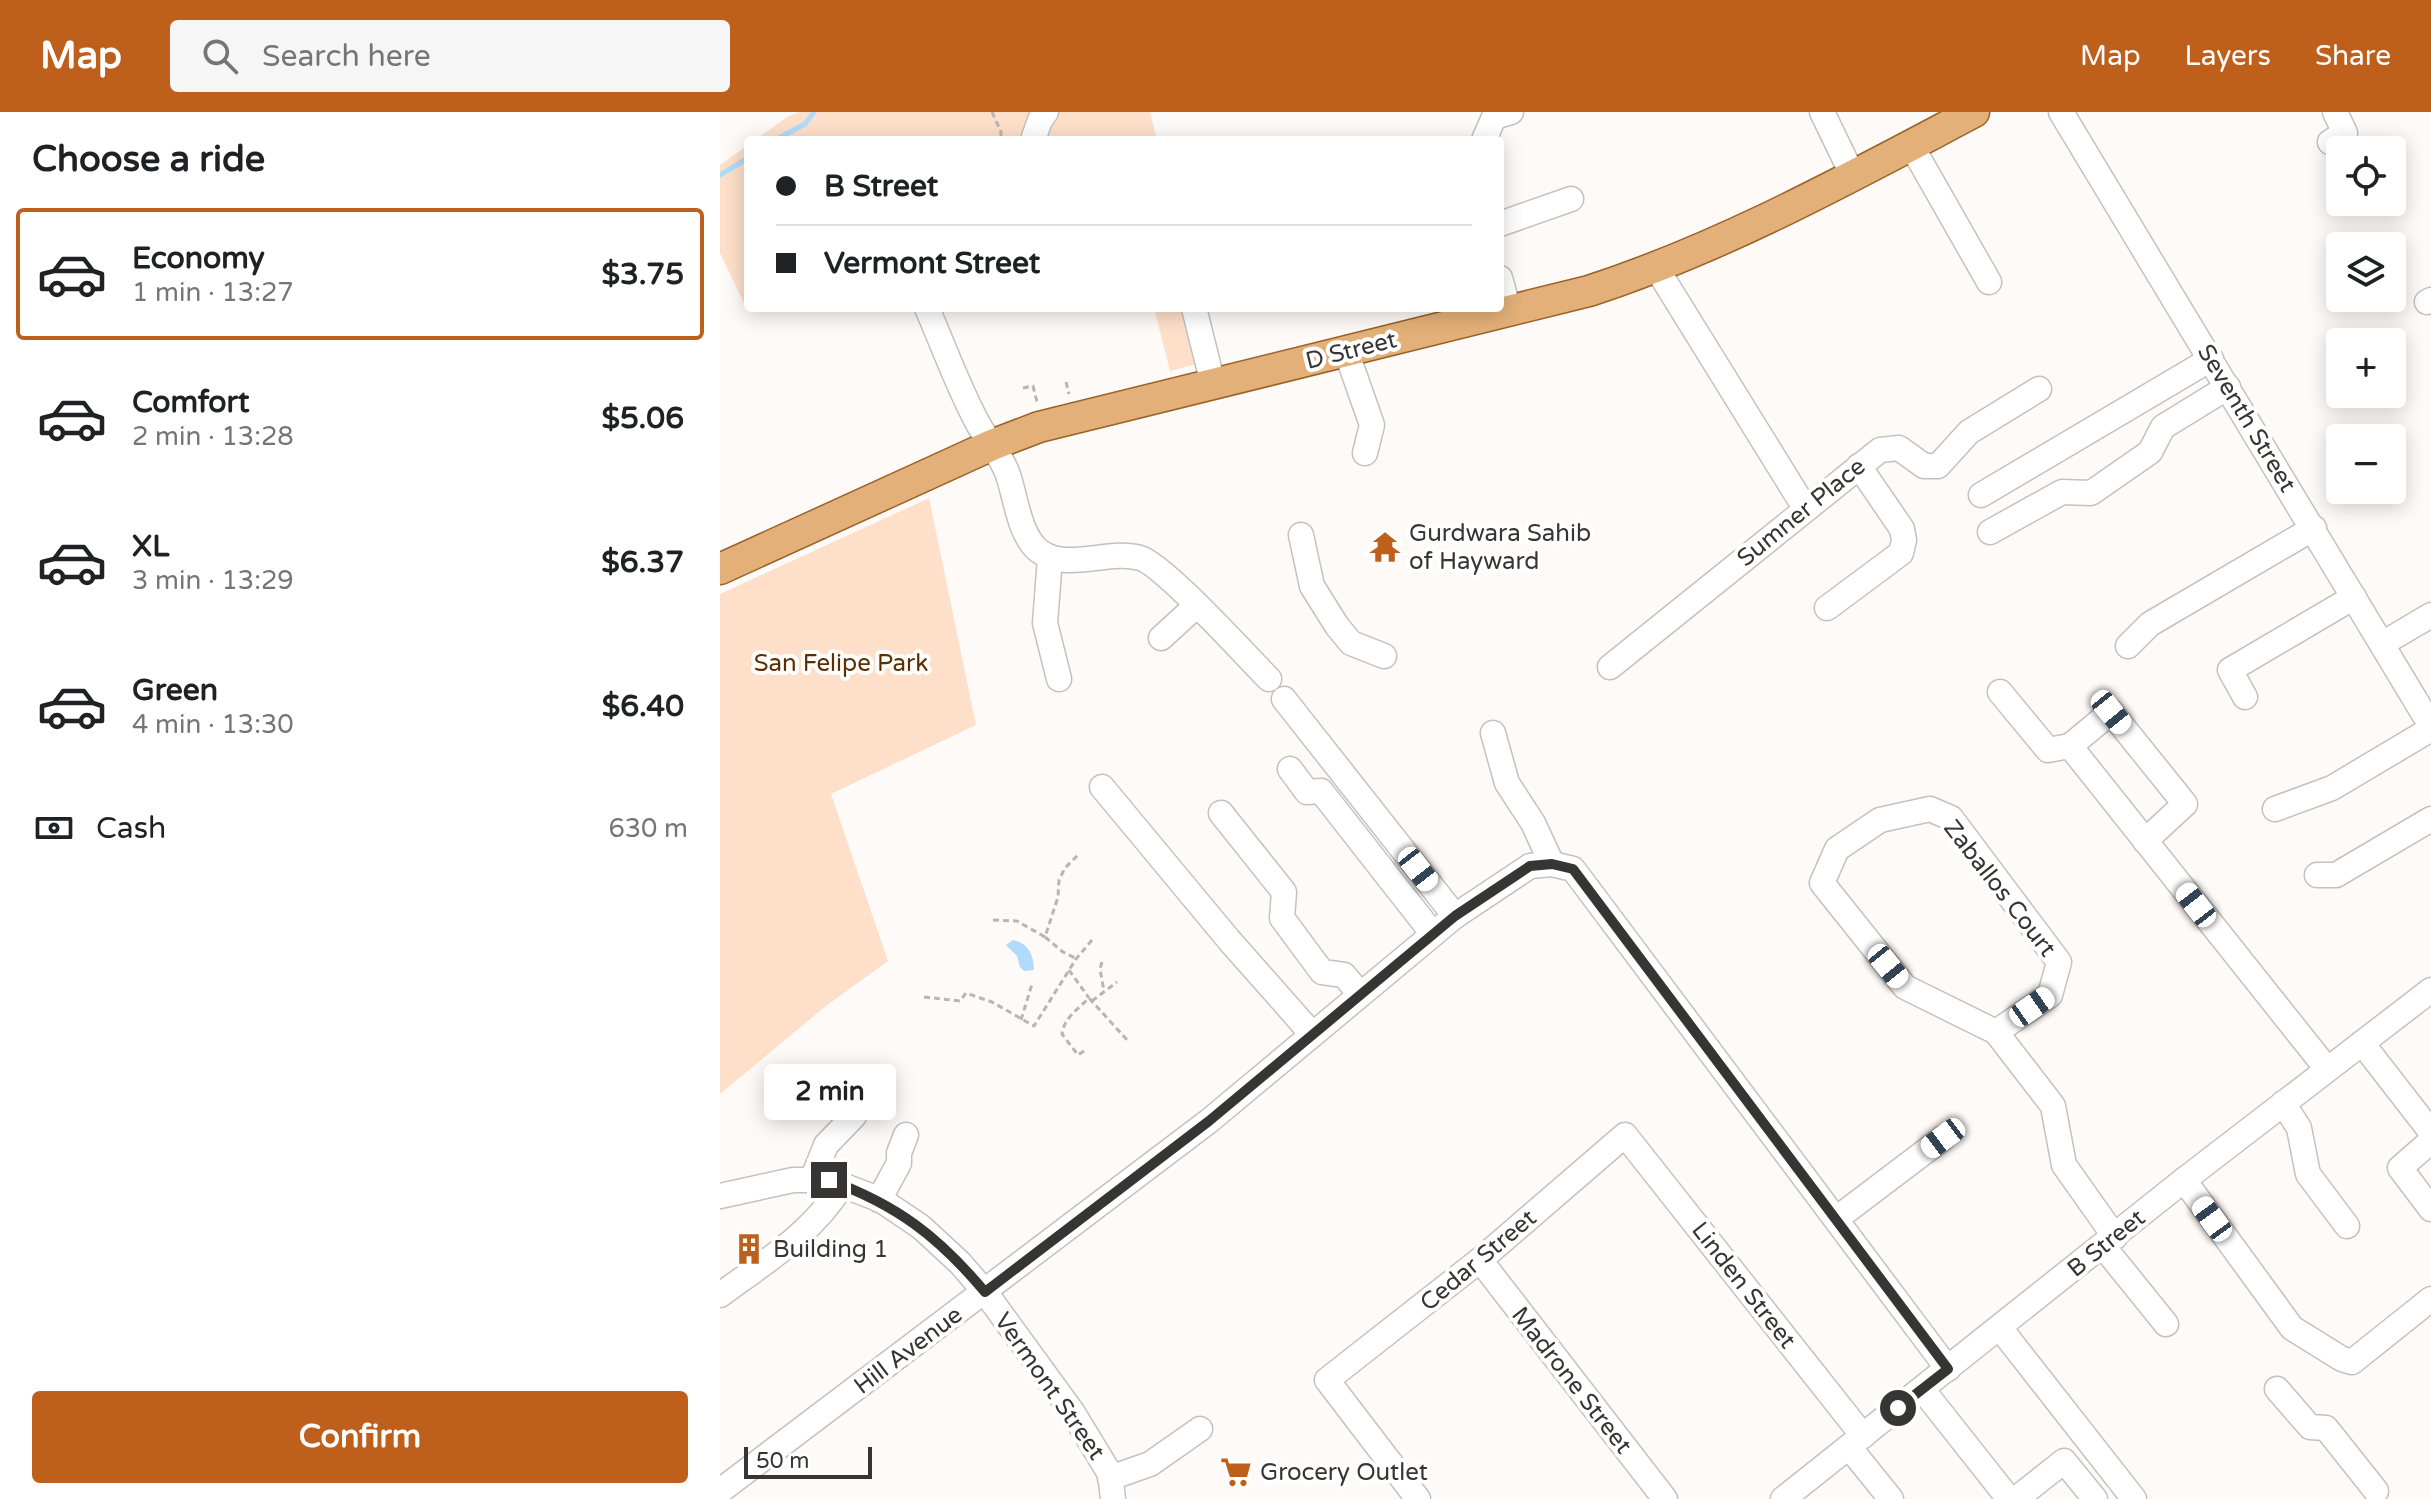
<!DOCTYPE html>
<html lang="en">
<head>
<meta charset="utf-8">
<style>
	body { margin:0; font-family:"Varela Round",sans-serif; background:#f6f6f6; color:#202124; height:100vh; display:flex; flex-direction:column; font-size:30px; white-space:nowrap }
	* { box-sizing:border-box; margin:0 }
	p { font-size:26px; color:#757577 }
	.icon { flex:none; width:44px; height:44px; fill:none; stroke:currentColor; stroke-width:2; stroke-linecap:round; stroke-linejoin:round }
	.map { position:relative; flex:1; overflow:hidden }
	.panel { display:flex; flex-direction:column; background:#fff; width:720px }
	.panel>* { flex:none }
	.top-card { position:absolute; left:24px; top:24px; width:760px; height:176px; border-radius:8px; box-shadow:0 4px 20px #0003; display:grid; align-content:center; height:176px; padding:0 32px; background:#fff }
	.controls { position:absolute; left:1606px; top:24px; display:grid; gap:16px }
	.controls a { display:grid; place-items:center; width:80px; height:80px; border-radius:8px; background:#fff; box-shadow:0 4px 20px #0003; font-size:40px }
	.scale { position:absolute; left:24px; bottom:20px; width:128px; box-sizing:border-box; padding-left:8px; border:4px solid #373534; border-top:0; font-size:22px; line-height:28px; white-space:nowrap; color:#373534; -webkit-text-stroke:6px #fff; paint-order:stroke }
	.end { position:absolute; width:36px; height:36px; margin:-18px; border:10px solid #373534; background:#fff; box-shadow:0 0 0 4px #fff }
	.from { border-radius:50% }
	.bubble { position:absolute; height:56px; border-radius:8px; background:#fff; box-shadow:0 4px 20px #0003; font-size:26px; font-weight:800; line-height:56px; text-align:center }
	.car { position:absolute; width:24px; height:48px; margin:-24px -12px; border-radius:10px; box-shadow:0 0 6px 2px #0007; background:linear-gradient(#fff 24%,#345 0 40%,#fff 0 76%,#345 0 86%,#fff 0) }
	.top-card b { display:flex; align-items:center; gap:28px; height:76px; font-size:30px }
	.top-card b+b { border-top:2px solid #e0e0e0 }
	.top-card i { width:20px; height:20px; background:#202124 }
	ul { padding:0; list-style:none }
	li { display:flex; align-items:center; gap:24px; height:132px; margin:0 16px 12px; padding:0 16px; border:4px solid transparent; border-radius:8px }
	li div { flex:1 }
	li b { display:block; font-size:30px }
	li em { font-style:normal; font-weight:800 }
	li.on { border-color:#bf5f1c }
	li>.icon { width:72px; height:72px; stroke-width:1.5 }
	h2 { padding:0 32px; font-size:36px; line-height:96px }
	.pay { display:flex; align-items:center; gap:20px; height:88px; padding:0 32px; font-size:30px }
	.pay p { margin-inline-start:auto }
	.button { display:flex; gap:16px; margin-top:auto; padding:16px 32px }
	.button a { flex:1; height:92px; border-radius:8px; background:#bf5f1c; color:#fff; font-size:32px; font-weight:800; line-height:92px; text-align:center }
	header { display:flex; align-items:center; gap:48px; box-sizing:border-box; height:112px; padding:0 40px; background:#bf5f1c; color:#fff }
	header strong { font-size:38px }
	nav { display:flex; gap:44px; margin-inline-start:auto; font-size:28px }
	.search { width:560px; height:72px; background:#f6f6f6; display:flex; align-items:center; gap:20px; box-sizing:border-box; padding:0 28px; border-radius:8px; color:#757577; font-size:30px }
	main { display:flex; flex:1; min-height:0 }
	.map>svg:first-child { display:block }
	.green { fill:#fee0ca }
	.water { fill:#b1dbfa }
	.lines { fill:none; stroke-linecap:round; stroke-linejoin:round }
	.stream { stroke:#b1dbfa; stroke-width:5 }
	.minor-casing { stroke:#c5c1be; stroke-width:27 }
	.major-casing { stroke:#9a6227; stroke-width:33 }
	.path { stroke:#b9b5b3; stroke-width:3; stroke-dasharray:6 4; stroke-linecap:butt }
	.minor { stroke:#fff; stroke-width:24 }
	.major { stroke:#e3b079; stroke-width:30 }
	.route { stroke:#373534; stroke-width:10 }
	.labels { text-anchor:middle; stroke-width:8; stroke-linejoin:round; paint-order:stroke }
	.street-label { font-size:24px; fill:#373534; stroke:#fff }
	.poi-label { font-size:24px; fill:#373534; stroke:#fff; text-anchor:start }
	.park-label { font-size:24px; fill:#5c2f00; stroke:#fff }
</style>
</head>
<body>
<header>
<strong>Map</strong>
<div class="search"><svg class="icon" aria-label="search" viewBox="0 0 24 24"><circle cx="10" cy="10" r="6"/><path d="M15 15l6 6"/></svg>Search here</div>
<nav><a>Map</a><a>Layers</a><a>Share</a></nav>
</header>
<main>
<section class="panel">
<h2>Choose a ride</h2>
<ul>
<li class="on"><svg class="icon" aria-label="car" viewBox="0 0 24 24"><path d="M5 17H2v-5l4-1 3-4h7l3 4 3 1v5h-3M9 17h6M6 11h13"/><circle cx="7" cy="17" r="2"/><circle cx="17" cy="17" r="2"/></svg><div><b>Economy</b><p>1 min · 13:27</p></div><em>$3.75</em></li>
<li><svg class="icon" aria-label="car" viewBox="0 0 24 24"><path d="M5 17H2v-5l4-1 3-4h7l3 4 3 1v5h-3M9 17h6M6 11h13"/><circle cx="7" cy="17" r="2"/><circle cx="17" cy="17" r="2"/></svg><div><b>Comfort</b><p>2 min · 13:28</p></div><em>$5.06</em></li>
<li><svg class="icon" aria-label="car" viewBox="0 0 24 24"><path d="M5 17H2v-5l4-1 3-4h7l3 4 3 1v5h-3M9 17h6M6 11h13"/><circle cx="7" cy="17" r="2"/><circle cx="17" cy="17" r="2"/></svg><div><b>XL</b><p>3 min · 13:29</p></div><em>$6.37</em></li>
<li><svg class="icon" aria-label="car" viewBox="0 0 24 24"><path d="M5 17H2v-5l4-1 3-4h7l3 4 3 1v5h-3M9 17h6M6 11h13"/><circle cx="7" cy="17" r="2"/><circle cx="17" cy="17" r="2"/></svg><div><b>Green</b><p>4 min · 13:30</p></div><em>$6.40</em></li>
</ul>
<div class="pay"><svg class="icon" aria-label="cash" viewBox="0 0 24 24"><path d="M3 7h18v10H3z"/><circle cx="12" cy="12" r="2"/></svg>Cash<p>630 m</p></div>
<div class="button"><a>Confirm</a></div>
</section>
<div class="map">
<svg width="1711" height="1387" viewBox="0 0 1711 1387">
	<rect width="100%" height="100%" fill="#fefaf7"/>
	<g class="green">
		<polygon points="79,0 430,0 437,28 35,28 67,5"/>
		<polygon points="28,33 28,189 24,191 0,141 0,53"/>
		<polygon points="434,196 475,196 488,249 450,259"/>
		<polygon points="209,386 256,613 111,682 168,849 106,894 0,982 0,482"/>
	</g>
	<path class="water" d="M293 828C308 831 314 843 314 858L304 859 300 855 297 844 286 833Z"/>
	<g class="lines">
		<g class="stream">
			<polyline points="55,28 85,12 94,0"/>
			<polyline points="0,63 28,46"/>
		</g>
		<defs>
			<g id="minor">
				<polyline points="1102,0 1133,64"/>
				<polyline points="1341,0 1711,614"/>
				<polyline points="313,28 320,8 326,0"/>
				<polyline points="764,28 774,5 791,0"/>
				<polyline points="1610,30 1625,21 1615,0"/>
				<polyline points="1191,33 1269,170"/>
				<polyline points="780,112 851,87"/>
				<polyline points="937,157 1085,396"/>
				<polyline points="780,166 789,199"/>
				<polyline points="1707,190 1711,188"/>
				<path d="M207 196C223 233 237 272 256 308 266 328 283 345 289 366 296 388 300 424 319 439 347 460 389 437 420 446 443 452 527 545 549 567"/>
				<polyline points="474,196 493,272"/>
				<polyline points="626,239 652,313 645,341"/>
				<polyline points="1261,383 1491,247"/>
				<polyline points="1270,420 1342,380 1371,381 1430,340 1443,315 1508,275"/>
				<polyline points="581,423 592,474 617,514 631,531 664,544"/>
				<polyline points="330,446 325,511 339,567"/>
				<polyline points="1107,496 1181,441 1184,428 1182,417 1139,354"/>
				<polyline points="441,526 476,494"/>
				<polyline points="1662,532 1711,503"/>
				<polyline points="1408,534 1430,512 1594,416"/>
				<polyline points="890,555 1160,338 1179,336 1204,354 1218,354 1249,320 1319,277"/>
				<polyline points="1280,580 1328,638 1350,634 1607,957"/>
				<polyline points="1525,585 1510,558 1634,485"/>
				<polyline points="564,587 735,804"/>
				<polyline points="773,621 787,671 813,711 832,752"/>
				<polyline points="1350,634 1391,600 1465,692 1425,729"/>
				<polyline points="570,657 587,680 601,679 713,822"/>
				<polyline points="382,675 509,828 592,922"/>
				<polygon points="1210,697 1231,706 1339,850 1330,883 1276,920 1185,875 1102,771 1117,737 1160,708"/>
				<polyline points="1555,697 1612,676 1711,617"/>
				<polyline points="501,701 564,780 562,806 602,860 624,863 640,882"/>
				<polyline points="1597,763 1616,763 1711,707"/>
				<polyline points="1276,920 1333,994 1344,1053 1395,1125"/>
				<polyline points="1642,931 1711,1020"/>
				<polyline points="1563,991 1579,1016 1588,1062 1627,1114"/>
				<polyline points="1711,1029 1680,1056 1711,1097"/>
				<polyline points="92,1068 106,1033 134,1004"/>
				<polyline points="1464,1068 1572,1216 1622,1247 1632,1250 1711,1187"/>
				<polyline points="0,1084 73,1068 109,1068 161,1088 201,1115 240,1151 265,1180 353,1301 390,1362 393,1387"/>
				<polyline points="159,1088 179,1051 179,1041 186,1023"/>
				<polyline points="1116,1107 1223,1026"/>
				<polyline points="1383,1134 1446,1212"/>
				<polyline points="760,1148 945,1387"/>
				<path d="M0 1183C45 1150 93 1121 122 1073"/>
				<polyline points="1280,1216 1414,1387"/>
				<polyline points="1202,1277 1289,1387"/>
				<polyline points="1557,1277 1590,1315 1606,1316 1656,1379"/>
				<polyline points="1129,1335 1171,1387"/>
				<polyline points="390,1366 430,1352 480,1317"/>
				<polyline points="0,1379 489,1009 735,804 810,754 832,752 853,757 1228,1257"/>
				<polyline points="698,1387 607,1268 760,1148 905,1023 1143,1324"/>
				<polyline points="1063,1387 1464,1068 1711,878"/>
				<polyline points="1296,1387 1344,1349 1375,1387"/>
			</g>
			<path id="major" d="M0 457 272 333 319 315 869 179C1004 135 1129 66 1254 0"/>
		</defs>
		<use href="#minor" class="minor-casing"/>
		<use href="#major" class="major-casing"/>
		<g class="path">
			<polyline points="272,0 281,20 281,28"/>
			<polyline points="346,270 349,282"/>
			<polyline points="303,276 313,274 317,290"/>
			<polyline points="273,808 297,809 325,825 338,785 339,768 345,756 358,743"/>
			<polyline points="325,825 343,840 355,846"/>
			<polyline points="382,850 380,857 384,879"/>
			<polyline points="349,858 369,886"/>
			<polyline points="204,885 240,889 246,881 272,890 314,914 356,847 372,828"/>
			<polyline points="372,889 397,870"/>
			<polyline points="301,908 312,872"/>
			<path d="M364 939 358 943 342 922C344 906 358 897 369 886L408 929"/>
		</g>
		<use href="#minor" class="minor"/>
		<use href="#major" class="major"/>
	</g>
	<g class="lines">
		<path class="route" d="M109 1068C177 1093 218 1124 265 1180L489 1009 735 804 810 754 832 752 853 757 1228 1257 1178 1296"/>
	</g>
	<defs>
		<symbol id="temple-bare" viewBox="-9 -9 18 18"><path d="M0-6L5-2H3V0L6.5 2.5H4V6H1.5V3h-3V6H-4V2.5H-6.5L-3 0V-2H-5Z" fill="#bf5f1c" stroke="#fff" stroke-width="2.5" paint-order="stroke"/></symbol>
		<symbol id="building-bare" viewBox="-9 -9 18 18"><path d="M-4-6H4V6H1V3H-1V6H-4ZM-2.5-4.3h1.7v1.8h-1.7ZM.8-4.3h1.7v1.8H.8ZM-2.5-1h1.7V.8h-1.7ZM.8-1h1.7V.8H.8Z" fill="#bf5f1c" stroke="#fff" stroke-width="2.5" paint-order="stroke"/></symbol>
		<symbol id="supermarket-bare" viewBox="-9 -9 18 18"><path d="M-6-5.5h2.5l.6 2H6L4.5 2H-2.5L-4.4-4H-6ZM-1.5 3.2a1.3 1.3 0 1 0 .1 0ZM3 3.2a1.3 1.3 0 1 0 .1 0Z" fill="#bf5f1c" stroke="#fff" stroke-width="2.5" paint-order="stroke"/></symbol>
	</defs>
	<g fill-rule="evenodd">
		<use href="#temple-bare" x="643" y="413" width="44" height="44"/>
		<use href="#building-bare" x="7" y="1115" width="44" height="44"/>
		<use href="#supermarket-bare" x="494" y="1338" width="44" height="44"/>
	</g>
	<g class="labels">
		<g class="street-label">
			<text transform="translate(631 238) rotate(-14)" y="8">D Street</text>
			<text transform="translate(1527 306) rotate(59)" y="8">Seventh Street</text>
			<text transform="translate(1081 400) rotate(-39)" y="8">Sumner Place</text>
			<text transform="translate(1280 776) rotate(52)" y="8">Zaballos Court</text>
			<text transform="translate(1386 1131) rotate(-39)" y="8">B Street</text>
			<text transform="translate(758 1148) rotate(-40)" y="8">Cedar Street</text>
			<text transform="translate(1024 1173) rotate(52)" y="8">Linden Street</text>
			<text transform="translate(188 1238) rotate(-37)" y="8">Hill Avenue</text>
			<text transform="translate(852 1268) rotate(52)" y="8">Madrone Street</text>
			<text transform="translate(330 1274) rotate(55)" y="8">Vermont Street</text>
		</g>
		<g class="poi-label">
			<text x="689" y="429">Gurdwara Sahib<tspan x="689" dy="28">of Hayward</tspan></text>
			<text x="53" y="1145">Building 1</text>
			<text x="540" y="1368">Grocery Outlet</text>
		</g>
		<g class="park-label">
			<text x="121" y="559">San Felipe Park</text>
		</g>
	</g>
</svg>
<div class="controls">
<a><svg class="icon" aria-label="locate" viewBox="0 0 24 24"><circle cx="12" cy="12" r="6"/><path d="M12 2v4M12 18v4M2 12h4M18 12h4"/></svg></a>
<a><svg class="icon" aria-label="layers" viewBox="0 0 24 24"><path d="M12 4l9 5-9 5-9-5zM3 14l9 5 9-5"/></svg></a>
<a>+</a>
<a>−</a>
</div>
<div class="scale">50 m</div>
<i class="end from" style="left:1178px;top:1296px"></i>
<i class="end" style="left:109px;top:1068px"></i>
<div class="bubble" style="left:44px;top:952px;width:132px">2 min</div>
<i class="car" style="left:1391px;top:600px;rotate:141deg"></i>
<i class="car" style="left:698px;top:757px;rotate:142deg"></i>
<i class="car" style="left:1476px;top:793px;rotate:322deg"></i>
<i class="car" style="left:1168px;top:854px;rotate:141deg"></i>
<i class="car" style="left:1312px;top:895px;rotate:55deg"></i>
<i class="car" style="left:1223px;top:1026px;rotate:233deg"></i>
<i class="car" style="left:1492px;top:1107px;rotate:324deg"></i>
<div class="top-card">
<b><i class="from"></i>B Street</b>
<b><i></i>Vermont Street</b>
</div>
</div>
</main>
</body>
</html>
